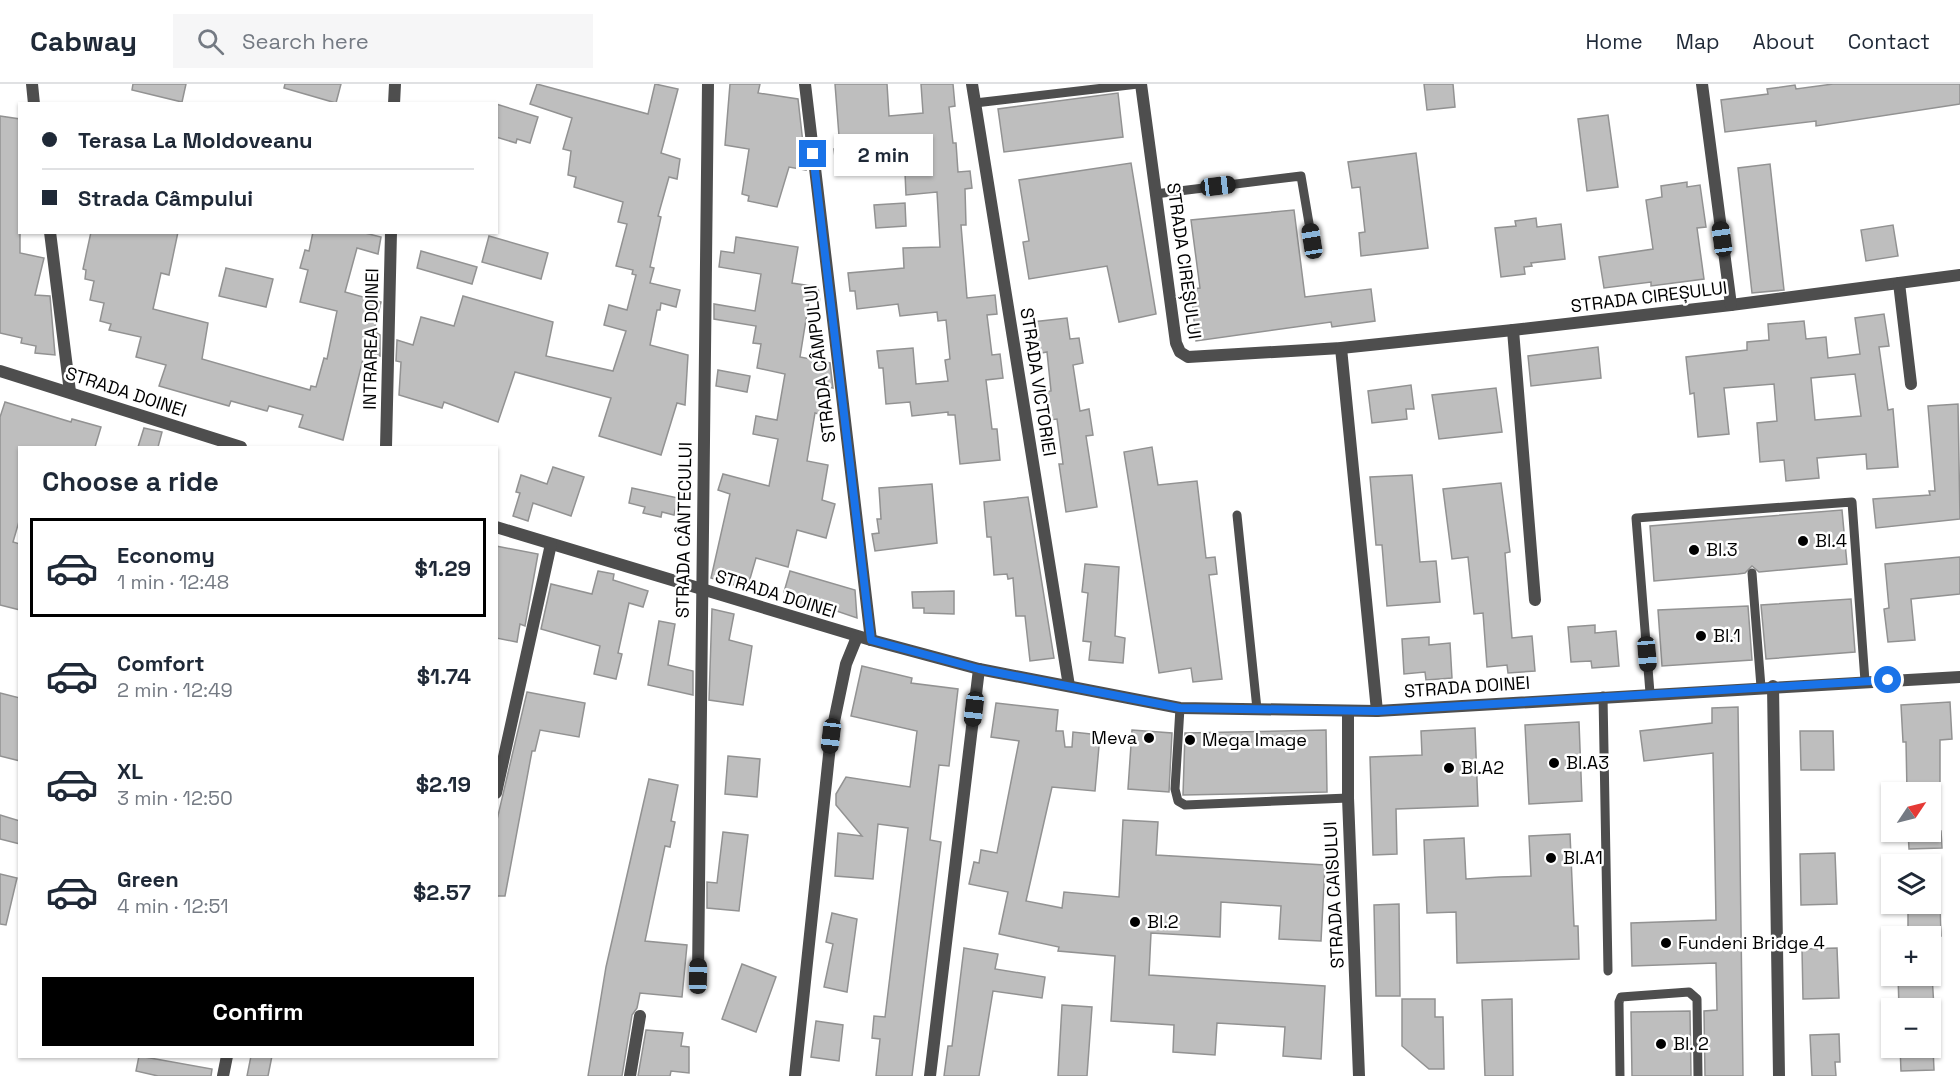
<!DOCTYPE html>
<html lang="en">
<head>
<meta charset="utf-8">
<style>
	body { margin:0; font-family:"Space Grotesk",sans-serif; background:#f6f6f7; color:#1f2937; height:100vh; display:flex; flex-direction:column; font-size:22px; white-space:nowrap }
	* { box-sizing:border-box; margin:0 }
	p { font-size:20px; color:#747a83 }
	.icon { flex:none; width:33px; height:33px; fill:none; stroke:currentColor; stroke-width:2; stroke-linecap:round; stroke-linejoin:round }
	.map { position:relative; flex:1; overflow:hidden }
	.sheet { position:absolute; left:18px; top:362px; width:480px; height:612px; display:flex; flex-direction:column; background:#fff; border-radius:0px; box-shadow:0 2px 4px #0004 }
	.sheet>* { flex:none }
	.top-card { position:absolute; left:18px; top:18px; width:480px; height:132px; border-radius:0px; box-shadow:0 2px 4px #0004; display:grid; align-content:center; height:132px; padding:0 24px; background:#fff }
	.needle { width:39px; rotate:55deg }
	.fabs { position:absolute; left:1881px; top:698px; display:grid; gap:12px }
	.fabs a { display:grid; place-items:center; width:60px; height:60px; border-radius:0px; background:#fff; box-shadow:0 2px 4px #0004; font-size:30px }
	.end { position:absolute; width:27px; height:27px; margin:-14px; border:8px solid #1a73e8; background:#fff; box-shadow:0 0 0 3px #fff }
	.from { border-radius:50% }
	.bubble { position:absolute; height:42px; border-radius:0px; background:#fff; box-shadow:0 2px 4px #0004; font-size:20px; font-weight:700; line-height:42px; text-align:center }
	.car { position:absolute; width:18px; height:36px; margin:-18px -9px; border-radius:8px; box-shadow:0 0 4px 2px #0007; background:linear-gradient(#222 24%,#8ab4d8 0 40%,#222 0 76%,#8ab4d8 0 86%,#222 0) }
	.top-card b { display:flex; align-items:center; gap:21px; height:57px; font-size:22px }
	.top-card b+b { border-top:2px solid #e0e1e3 }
	.top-card i { width:15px; height:15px; background:#1f2937 }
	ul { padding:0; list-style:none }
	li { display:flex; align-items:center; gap:18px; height:99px; margin:0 12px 9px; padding:0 12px; border:3px solid transparent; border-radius:0px }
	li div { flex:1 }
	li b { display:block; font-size:22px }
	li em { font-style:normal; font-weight:700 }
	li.on { border-color:#000 }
	li>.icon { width:54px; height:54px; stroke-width:1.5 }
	h2 { padding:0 24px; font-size:27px; line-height:72px }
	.action { display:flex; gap:12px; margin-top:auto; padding:12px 24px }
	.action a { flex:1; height:69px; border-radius:0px; background:#000; color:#fff; font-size:24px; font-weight:700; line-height:69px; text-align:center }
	header { display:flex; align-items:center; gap:36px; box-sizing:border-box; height:84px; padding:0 30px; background:#fff; border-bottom:2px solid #e0e1e3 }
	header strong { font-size:28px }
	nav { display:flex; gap:33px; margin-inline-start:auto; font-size:21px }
	.search { width:420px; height:54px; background:#f6f6f7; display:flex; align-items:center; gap:15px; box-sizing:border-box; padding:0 21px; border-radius:0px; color:#747a83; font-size:22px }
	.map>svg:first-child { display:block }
	.building { fill:#bebebe; stroke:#929292; stroke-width:1.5; fill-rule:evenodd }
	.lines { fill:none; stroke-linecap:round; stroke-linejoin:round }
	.service { stroke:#4e4e4e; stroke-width:9 }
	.minor { stroke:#4e4e4e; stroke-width:12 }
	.route { stroke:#1a73e8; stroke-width:8 }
	.poi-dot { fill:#000; stroke:#fff; stroke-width:2 }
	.labels { text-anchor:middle; stroke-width:5; stroke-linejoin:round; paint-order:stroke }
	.street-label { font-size:18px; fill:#000; stroke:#fff }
	.poi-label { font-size:18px; fill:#000; stroke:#fff; text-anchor:start }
</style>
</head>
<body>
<header>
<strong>Cabway</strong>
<div class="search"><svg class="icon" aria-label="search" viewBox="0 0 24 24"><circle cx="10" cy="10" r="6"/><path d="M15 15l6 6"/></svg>Search here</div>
<nav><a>Home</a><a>Map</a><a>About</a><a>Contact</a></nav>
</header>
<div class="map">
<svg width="1960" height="992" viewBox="0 0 1960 992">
	<rect width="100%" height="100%" fill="#fff"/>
	<g class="building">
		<polygon points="133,0 186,0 182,18 132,6"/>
		<polygon points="285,0 341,0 336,19 284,4"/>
		<polygon points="537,0 648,30 655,0 678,5 661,69 680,75 677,95 669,93 658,132 661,133 650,183 654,184 650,199 680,206 676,223 661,219 660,226 657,226 650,261 688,271 685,321 677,319 661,371 599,352 611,314 515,288 498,338 444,318 442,324 399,311 401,278 396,277 397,256 413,261 421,233 454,242 463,212 553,238 546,272 613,287 626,247 604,241 609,221 627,226 636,191 632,190 633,186 616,182 627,140 618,138 623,118 574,103 576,93 568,91 571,67 563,65 572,34 530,20"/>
		<polygon points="730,0 760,0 758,9 798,15 806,86 789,83 777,123 748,117 749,112 742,110 749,65 725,61"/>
		<polygon points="835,0 887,0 889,32 923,29 921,0 953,0 955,22 949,23 953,59 956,59 958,88 970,87 972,104 965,105 966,141 961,141 967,214 995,211 997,230 987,231 992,271 1000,270 1003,294 986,296 992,345 997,345 1000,376 960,380 955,331 948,331 948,328 912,332 910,318 886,320 883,284 879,284 877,267 913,264 916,300 948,297 945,276 950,275 946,236 938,237 937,228 900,232 898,220 857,225 855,207 850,207 848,189 904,184 903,164 940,163 937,108 906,111 905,89 837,91 834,65 840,65"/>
		<polygon points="1424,0 1453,0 1455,23 1427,26"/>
		<polygon points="1833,0 1960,0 1960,20 1816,42 1816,37 1725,48 1721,16 1768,10 1767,5 1795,1 1796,5"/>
		<polygon points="1118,9 1123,53 1004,68 998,25"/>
		<polygon points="496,20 538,33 530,59 517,55 516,59 496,53"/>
		<polygon points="1608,31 1618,103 1587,107 1578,35"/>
		<polygon points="0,32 20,35 20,169 44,174 35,211 50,212 55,271 35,269 36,262 21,259 22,254 0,249"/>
		<polygon points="1416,69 1428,164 1361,172 1359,149 1365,148 1360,103 1352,104 1348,78"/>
		<polygon points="1131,79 1156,230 1119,238 1107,182 1029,195 1023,158 1029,157 1019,96"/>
		<polygon points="1770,80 1784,206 1752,209 1738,84"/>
		<polygon points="1687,98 1687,103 1700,101 1706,143 1697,144 1704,195 1651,202 1651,198 1604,204 1599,173 1653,165 1646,116 1662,113 1661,102"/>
		<polygon points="905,119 906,142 876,144 874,121"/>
		<polygon points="1294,126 1305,213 1371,205 1375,237 1332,243 1331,238 1196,257 1191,205 1200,204 1191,136"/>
		<polygon points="1536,134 1537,143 1561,140 1565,175 1531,179 1532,182 1524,183 1525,190 1501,193 1495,144 1516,142 1515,137"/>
		<polygon points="1893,141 1898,172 1866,177 1861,146"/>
		<polygon points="91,148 178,148 169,191 161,189 153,225 208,239 202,275 310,306 311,302 316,303 324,274 327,275 337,227 300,218 308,186 300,184 305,166 309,167 313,148 361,148 381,153 378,170 357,164 345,208 381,218 374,247 380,251 380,272 365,267 343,356 299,343 303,331 269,322 267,327 231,317 229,322 159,302 166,281 136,273 141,253 109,246 111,240 100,237 104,219 90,216 94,197 85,195 86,186 83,185"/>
		<polygon points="489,152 548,169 541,195 482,178"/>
		<polygon points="736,153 798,163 792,199 818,203 820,219 809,217 800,273 830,279 833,304 824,302 819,330 815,329 807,377 828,381 822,416 835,420 826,454 797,446 788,483 756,474 747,505 711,494 730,410 718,406 723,390 769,402 778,355 753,350 756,332 777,336 785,290 757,284 761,260 753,259 756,242 714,235 714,220 755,227 761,190 719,183 721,167 734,169"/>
		<polygon points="421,167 477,183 472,200 417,184"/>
		<polygon points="226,184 273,195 266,223 219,212"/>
		<path d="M1884 230 1889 262 1879 263 1888 326 1893 325 1898 383 1867 385 1866 370 1817 374 1819 394 1786 397 1784 376 1760 378 1757 339 1777 337 1774 300 1724 304 1729 350 1698 353 1694 309 1690 310 1686 273 1747 266V258L1769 256 1768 240 1804 237 1806 255 1826 253 1828 274 1860 270 1855 234ZM1855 290 1861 332 1815 336 1811 294Z"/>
		<polygon points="1067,234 1070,255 1079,254 1083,279 1073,281 1080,327 1089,325 1093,351 1086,352 1097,423 1066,428 1059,380 1063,380 1057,335 1049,336 1045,308 1051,307 1047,268 1036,270 1032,238"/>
		<polygon points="1598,263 1601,294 1531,302 1528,272"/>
		<polygon points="718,286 750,292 747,308 716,302"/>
		<polygon points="1411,301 1414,325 1406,325 1407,335 1372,339 1368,307"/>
		<polygon points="1496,304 1502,348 1439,355 1432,311"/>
		<polygon points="5,318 71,338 72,335 101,343 95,363 20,363 20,434 13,458 20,460 20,526 0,521 0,333"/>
		<polygon points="1958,320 1960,435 1876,444 1873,415 1930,411 1929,407 1935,407 1928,322"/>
		<polygon points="144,344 162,348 158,363 138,363"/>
		<polygon points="1152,363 1158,401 1197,397 1206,474 1215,473 1217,490 1209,491 1222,595 1193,598 1191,584 1159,589 1124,368"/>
		<polygon points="553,383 584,393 571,432 533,419 528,437 513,432 520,409 516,408 521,391 547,400"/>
		<polygon points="1412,391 1420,478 1436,477 1440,518 1387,522 1382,461 1376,461 1370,393"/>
		<polygon points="1501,399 1510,468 1505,469 1512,554 1532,552 1535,587 1508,589 1507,581 1487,583 1483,529 1474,530 1468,473 1452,475 1443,405"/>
		<polygon points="932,400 937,459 875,467 872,450 879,449 877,435 881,435 879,404"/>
		<polygon points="632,404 678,414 674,431 662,428 661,433 643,429 645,423 629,419"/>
		<polygon points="1028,413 1054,574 1030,577 1025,532 1016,532 1013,494 1008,495 1007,490 994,491 991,453 987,453 984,418"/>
		<polygon points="1842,426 1847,480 1759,488 1752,482 1745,489 1738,490 1654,497 1650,442"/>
		<polygon points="496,462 538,470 525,542 520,540 517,558 496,554"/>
		<polygon points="1960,473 1960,510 1911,515 1915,556 1888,558 1884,525 1889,524 1885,480"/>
		<polygon points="1085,480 1119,483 1115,552 1125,554 1123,579 1089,576 1091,558 1083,557 1088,509 1082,508"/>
		<polygon points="598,487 614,490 613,496 648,507 643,523 629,519 618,569 622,570 616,595 594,590 600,562 541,545 551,500 592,510"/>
		<polygon points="790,487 855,506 857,534 819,521 818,526 791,518 793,510 784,508"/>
		<polygon points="954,507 954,530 924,529 924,524 913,524 912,508"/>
		<polygon points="1851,515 1855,568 1766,575 1761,521"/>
		<polygon points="1748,522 1752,576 1662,582 1658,526"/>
		<polygon points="712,525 734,530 729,556 752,562 743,621 709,616"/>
		<polygon points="659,537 675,540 668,581 693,587 693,611 648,601"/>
		<polygon points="1595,541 1595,549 1616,547 1619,582 1592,584 1591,577 1571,578 1568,543"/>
		<polygon points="1429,553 1429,561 1450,559 1452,594 1426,596 1425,588 1404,590 1402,555"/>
		<polygon points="862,582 912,594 911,599 958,605 949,682 939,681 930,756 941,758 912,992 876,992 880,955 872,954 874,932 885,933 908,744 878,740 873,795 835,792 838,749 862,752 836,721 836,710 846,693 910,703 917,647 851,632"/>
		<polygon points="527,608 585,619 579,653 540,646 535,667 532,667 505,812 496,812 496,740"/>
		<polygon points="0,609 20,614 20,677 0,672"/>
		<polygon points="1950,618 1952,655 1940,656 1940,708 1907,708 1906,658 1903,658 1901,621"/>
		<polygon points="996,619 1058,626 1056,647 1063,647 1065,663 1072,663 1073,648 1100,651 1095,707 1052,703 1026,817 1062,824 1064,808 1119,813 1123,736 1158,738 1156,771 1325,781 1321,857 1279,855 1281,822 1221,818 1220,853 1151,849 1149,891 1325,902 1321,975 1283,972 1285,943 1217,939 1215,971 1173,968 1174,941 1111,937 1115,872 1058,867 1059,863 999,850 1008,808 969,800 974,778 979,779 981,766 997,769 1019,657 991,653"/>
		<polygon points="1738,623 1743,992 1705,992 1704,927 1717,926 1716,879 1632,882 1631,839 1716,836 1713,669 1644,677 1640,647 1712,639 1712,624"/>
		<polygon points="1579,638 1582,717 1529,720 1525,641"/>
		<polygon points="1475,644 1478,722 1396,725 1397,770 1373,771 1370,673 1422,671 1421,647"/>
		<polygon points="1132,646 1172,649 1169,708 1128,705"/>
		<polygon points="1326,646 1327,708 1183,711 1185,649"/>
		<polygon points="1800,647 1833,647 1834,686 1801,686"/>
		<polygon points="728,672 760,675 757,713 725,710"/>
		<polygon points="649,695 678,701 671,737 675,738 670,763 665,762 645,857 687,861 682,913 640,909 637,924 632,931 622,992 588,992 606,883"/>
		<polygon points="0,731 20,737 20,760 0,755"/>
		<polygon points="1908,747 1941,747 1942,764 1909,765"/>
		<polygon points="723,748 748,751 739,827 707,824 707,798 717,799"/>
		<polygon points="1570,750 1574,842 1578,842 1579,875 1457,879 1456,828 1427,829 1424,756 1464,754 1466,795 1499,793 1531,792 1529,752"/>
		<polygon points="1835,769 1837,820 1801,821 1800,770"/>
		<polygon points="0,790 17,794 6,841 0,840"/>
		<polygon points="1908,819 1940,819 1941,852 1908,852"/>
		<polygon points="1399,820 1400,912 1376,912 1374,821"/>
		<polygon points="832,829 857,835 847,908 824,903 833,860 826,858"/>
		<polygon points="964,864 998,870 995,885 1045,893 1042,914 993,907 979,992 944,992 948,962 952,962"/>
		<polygon points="1837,864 1839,914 1803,915 1802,865"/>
		<polygon points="742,880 776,893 756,948 722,935"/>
		<polygon points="1898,891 1932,891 1934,924 1899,924"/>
		<polygon points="1402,915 1435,915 1435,933 1443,933 1444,985 1429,985 1402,962"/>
		<polygon points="1512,915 1513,992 1485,992 1482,916"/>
		<polygon points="1062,921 1092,923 1087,992 1058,992"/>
		<polygon points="1690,927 1691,992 1632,992 1631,928"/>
		<polygon points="816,937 843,941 839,977 811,973"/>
		<polygon points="646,946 683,949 681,962 689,963 689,989 671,987 670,992 638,992"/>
		<polygon points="1839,950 1840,978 1835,978 1836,992 1812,992 1810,951"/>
		<polygon points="1900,963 1933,963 1934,986 1901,987"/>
		<polygon points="139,972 212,985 211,992 158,992 136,987"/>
		<polygon points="251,972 272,972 268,992 247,992"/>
	</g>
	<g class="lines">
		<g class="service">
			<polyline points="975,19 1138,0"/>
			<polyline points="1155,110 1301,92 1312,157"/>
			<polyline points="1237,431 1257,625"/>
			<polyline points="1752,489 1761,603"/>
			<polyline points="1650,609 1636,434 1852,418 1865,597"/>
			<polyline points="1603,612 1608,887"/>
			<polyline points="1180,624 1175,705 1178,717 1185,721 1348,714"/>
			<polyline points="1620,992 1619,918 1621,913 1689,908 1697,915 1698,992"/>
		</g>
		<g class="minor">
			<polyline points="32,0 34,20"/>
			<polyline points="805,0 871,556"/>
			<polyline points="972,0 1069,602"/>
			<polyline points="1141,0 1176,259 1180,268 1188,273 1341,264 1513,246 1731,221 1960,191"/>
			<polyline points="1702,0 1731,221"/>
			<polyline points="394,20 395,0"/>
			<polyline points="50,148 70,308"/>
			<polyline points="1899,199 1911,300"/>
			<polyline points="1513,246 1535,516"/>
			<polyline points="1341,264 1377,627"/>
			<polyline points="0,287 241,363"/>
			<polyline points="386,363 391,148"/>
			<polyline points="496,443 871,556 979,585 1180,624 1377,627 1960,593"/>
			<polyline points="1773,602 1779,992"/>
			<polyline points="1348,628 1348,714 1359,992"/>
			<polyline points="496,709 551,460"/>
			<polyline points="698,892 708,0"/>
			<polyline points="223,992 227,972"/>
			<polyline points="630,992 640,932"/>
			<polyline points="795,992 831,652 846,580 857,553"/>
			<polyline points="930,992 979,585"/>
		</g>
	</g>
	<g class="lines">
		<polyline class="route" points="813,70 871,556 979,585 1180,624 1377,627 1888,596"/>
	</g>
	<g class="poi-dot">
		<circle cx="1803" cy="457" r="6"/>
		<circle cx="1694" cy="466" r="6"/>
		<circle cx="1701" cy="552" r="6"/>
		<circle cx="1149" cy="654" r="6"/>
		<circle cx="1190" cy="656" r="6"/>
		<circle cx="1554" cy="679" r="6"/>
		<circle cx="1449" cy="684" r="6"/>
		<circle cx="1551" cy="774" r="6"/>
		<circle cx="1135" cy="838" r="6"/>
		<circle cx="1666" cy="859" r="6"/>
		<circle cx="1661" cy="960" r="6"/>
	</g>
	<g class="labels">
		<g class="street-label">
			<text transform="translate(1184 177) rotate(82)" y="6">STRADA CIREȘULUI</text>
			<text transform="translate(1649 213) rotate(-7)" y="6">STRADA CIREȘULUI</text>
			<text transform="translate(371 255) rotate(-89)" y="6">INTRAREA DOINEI</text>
			<text transform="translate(820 280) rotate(-97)" y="6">STRADA CÂMPULUI</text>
			<text transform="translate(1038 298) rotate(81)" y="6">STRADA VICTORIEI</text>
			<text transform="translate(126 308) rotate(18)" y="6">STRADA DOINEI</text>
			<text transform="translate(684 446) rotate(-89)" y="6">STRADA CÂNTECULUI</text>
			<text transform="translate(776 510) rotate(17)" y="6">STRADA DOINEI</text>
			<text transform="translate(1467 603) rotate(-4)" y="6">STRADA DOINEI</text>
			<text transform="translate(1334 811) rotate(-93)" y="6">STRADA CAISULUI</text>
		</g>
		<g class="poi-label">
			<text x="1815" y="463">Bl.4</text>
			<text x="1706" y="472">Bl.3</text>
			<text x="1713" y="558">Bl.1</text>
			<text x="1137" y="660" text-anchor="end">Meva</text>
			<text x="1202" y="662">Mega Image</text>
			<text x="1566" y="685">Bl.A3</text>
			<text x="1461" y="690">Bl.A2</text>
			<text x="1563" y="780">Bl.A1</text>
			<text x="1147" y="844">Bl.2</text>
			<text x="1678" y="865">Fundeni Bridge 4</text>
			<text x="1673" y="966">Bl. 2</text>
		</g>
	</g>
</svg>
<div class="fabs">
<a><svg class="needle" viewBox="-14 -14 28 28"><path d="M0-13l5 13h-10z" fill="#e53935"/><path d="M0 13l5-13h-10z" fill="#747a83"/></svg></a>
<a><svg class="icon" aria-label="layers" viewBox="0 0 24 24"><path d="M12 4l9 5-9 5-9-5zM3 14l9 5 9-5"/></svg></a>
<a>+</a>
<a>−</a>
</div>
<i class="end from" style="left:1888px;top:596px"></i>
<i class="end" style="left:813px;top:70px"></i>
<div class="bubble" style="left:834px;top:50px;width:99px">2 min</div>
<i class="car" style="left:1218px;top:102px;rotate:83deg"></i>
<i class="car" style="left:1722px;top:155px;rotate:352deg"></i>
<i class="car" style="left:1312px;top:157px;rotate:351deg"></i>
<i class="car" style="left:1647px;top:570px;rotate:175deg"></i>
<i class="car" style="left:974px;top:625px;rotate:187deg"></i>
<i class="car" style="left:831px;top:652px;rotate:187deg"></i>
<i class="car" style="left:698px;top:892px;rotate:1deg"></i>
<div class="top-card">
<b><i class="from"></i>Terasa La Moldoveanu</b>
<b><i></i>Strada Câmpului</b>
</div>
<section class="sheet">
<h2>Choose a ride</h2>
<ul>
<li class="on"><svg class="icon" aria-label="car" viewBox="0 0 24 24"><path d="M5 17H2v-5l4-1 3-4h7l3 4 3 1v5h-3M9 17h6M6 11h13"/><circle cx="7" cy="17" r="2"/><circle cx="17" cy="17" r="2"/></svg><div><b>Economy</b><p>1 min · 12:48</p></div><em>$1.29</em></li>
<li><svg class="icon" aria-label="car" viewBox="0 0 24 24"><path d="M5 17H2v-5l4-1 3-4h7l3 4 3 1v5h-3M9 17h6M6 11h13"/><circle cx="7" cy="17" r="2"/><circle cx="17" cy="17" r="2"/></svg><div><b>Comfort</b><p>2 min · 12:49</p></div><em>$1.74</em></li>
<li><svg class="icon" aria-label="car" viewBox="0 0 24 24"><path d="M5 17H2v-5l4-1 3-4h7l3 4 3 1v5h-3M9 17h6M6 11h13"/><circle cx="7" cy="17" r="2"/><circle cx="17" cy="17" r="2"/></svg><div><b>XL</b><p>3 min · 12:50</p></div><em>$2.19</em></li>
<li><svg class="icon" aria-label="car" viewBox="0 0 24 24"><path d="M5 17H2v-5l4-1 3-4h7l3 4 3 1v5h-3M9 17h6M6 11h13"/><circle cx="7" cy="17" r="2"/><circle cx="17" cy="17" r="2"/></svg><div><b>Green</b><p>4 min · 12:51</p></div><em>$2.57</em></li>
</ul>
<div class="action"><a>Confirm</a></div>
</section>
</div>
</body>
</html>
